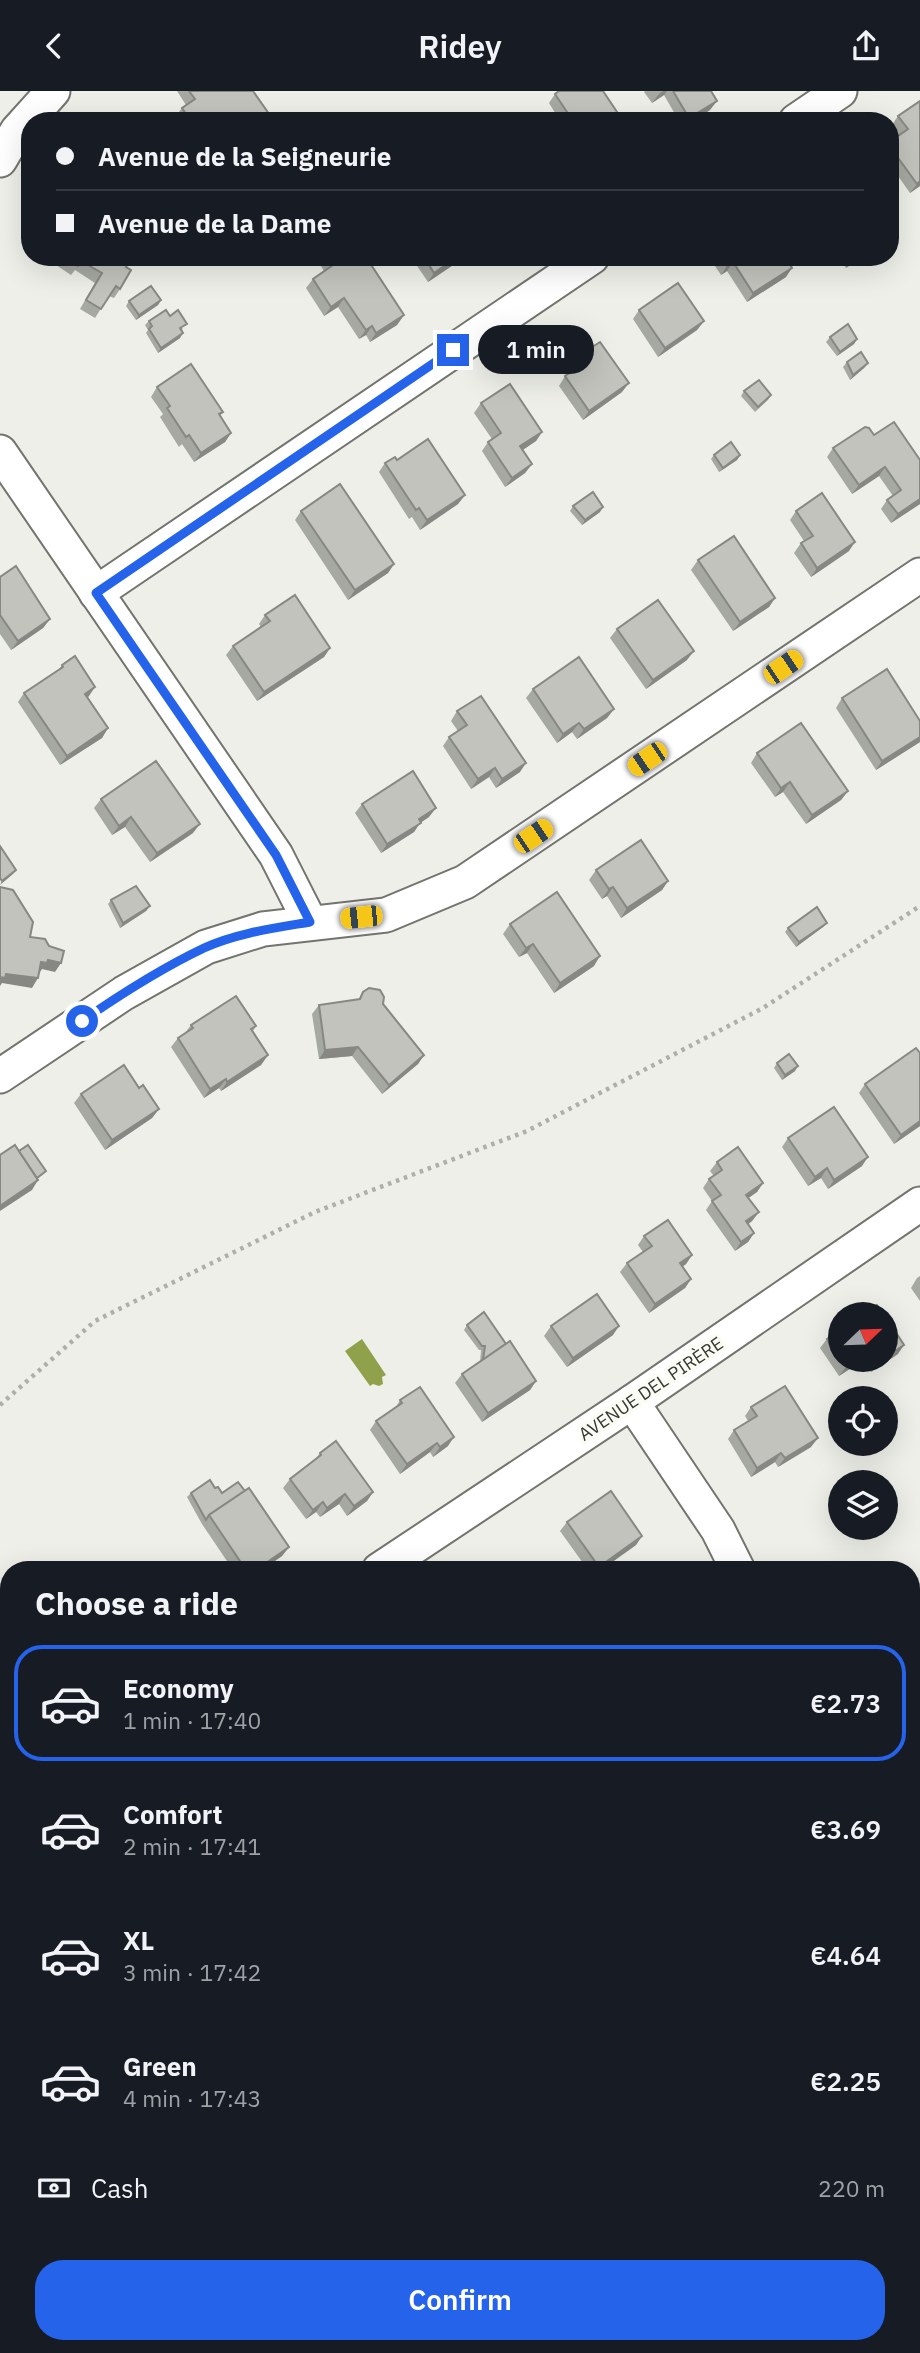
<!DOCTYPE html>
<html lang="en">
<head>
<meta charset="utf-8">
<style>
	body { margin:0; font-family:"IBM Plex Sans",sans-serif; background:#242831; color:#f1f3f6; height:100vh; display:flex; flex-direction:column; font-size:26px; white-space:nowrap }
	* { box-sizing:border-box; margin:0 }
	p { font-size:23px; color:#9ea1a6 }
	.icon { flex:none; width:38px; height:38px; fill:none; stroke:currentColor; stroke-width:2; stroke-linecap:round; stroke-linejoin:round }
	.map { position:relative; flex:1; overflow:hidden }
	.side { position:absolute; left:0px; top:1470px; width:920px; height:793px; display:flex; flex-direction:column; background:#171b24; border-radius:28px 28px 0 0; box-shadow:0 7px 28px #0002 }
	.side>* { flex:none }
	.guide { position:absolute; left:21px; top:21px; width:878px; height:154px; border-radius:28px; box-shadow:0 7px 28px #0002; display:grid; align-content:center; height:154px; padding:0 35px; background:#171b24 }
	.needle { width:46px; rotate:67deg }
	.tools { position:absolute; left:828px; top:1211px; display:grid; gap:14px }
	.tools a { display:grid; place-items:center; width:70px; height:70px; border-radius:50%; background:#171b24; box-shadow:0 7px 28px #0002; font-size:35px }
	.end { position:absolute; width:32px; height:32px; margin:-16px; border:9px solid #2563eb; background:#fff; box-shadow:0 0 0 4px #fff }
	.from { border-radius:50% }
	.bubble { position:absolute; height:49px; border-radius:24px; background:#171b24; box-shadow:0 7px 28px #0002; font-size:23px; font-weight:600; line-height:49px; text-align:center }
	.car { position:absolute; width:21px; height:42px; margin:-21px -10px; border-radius:9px; box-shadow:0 0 5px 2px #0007; background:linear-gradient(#f5c518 24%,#345 0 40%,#f5c518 0 76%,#345 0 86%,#f5c518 0) }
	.guide b { display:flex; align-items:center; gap:24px; height:66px; font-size:26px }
	.guide b+b { border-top:2px solid #363941 }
	.guide i { width:18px; height:18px; background:#f1f3f6 }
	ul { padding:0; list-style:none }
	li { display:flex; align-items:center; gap:21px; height:116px; margin:0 14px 10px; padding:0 21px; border:4px solid transparent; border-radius:28px }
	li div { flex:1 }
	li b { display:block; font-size:26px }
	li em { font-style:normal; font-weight:600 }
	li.current { border-color:#2563eb }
	li>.icon { width:63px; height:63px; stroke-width:1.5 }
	h2 { padding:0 35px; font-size:32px; line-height:84px }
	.pay { display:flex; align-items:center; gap:18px; height:77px; padding:0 35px; font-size:26px }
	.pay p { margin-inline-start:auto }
	.button { display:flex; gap:14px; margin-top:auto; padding:14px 35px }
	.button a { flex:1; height:80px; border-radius:28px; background:#2563eb; color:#fff; font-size:28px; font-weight:600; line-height:80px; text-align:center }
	header { display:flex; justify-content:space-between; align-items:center; height:91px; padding:0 35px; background:#171b24; font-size:32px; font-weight:600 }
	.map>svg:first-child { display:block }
	.water { fill:#90a14b }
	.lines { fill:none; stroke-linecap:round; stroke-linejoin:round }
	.street-casing { stroke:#72746e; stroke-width:37 }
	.path { stroke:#adafa9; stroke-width:4.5; stroke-dasharray:3.5 5; stroke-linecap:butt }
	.street { stroke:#fff; stroke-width:33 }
	.wall { fill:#a6a8a2 }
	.shaded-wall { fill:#878884 }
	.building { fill:#c1c3bc; stroke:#878884; stroke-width:2 }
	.route { stroke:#2563eb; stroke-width:9 }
	.labels { text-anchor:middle; stroke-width:7; stroke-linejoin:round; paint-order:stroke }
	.street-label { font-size:18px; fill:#373835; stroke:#fbfdf5 }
</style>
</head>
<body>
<header><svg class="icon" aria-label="back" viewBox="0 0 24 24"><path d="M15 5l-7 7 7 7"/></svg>Ridey<svg class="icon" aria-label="share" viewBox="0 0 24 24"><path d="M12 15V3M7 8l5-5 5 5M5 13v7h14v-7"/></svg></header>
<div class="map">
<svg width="920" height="2262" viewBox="0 0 920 2262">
	<rect width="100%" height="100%" fill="#edefe8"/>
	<polygon class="water" points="362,1248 386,1284 382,1286 383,1293 379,1295 373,1293 370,1295 345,1260"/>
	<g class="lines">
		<defs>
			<g id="street">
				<polyline points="796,30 840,0"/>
				<polyline points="0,69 17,40 53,0"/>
				<polyline points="0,361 276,764 310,831"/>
				<polyline points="96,502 592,166"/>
				<polyline points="0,985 124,902 206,856 263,838 386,824 465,791 920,484"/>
				<polyline points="632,1311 718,1439 738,1479"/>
				<polyline points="379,1479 632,1311 920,1113"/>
				<polyline points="0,1739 9,1733"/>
				<polyline points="0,2132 9,2135"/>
				<polyline points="388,2254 416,2262"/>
				<polyline points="297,2262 300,2254"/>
				<polyline points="519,2262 531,2254"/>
			</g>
		</defs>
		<use href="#street" class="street-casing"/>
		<g class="path">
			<polyline points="0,1314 95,1230 315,1121 527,1040 763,917 920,815"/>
			<polyline points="912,1760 920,1762"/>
		</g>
		<use href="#street" class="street"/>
	</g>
	<g class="wall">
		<polygon points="177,0 253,0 274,30 178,30 175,26 182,17 186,14"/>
		<polygon points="645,0 711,0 710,19 693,30 679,30 664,4 652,12 644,1"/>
		<polygon points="555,3 623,30 560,30 549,12"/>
		<polygon points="920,10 920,95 910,102 891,75 891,50 899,44 892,34 898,25"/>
		<polygon points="48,166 119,166 126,176 120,198 114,207 109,205 95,227 80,218 95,192 75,179 71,184 47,168"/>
		<polygon points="323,166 366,166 404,224 397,234 370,251 366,244 359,248 338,216 324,225 306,197 313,188 324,180 319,172"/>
		<polygon points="411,166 465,166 428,191"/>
		<polygon points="709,166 786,166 786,186 747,211 727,180 721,184"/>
		<polygon points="839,166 861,166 846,177"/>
		<polygon points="161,209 158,214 136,229 126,215 129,210"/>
		<polygon points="639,219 704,230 697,239 658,266 633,228"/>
		<polygon points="170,225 183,238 181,239 180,247 158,262 146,242 148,239 145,234 149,230"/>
		<polygon points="830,246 857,248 854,253 837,265 826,251"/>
		<polygon points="586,260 622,301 583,329 559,295 565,285 582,274 579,270"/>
		<polygon points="847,271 868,272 864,277 850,289 843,276"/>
		<polygon points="157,296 223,321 220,325 231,342 225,351 194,371 182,353 179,356 160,326 163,323 151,306"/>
		<polygon points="744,300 771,304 768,309 755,321 741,305"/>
		<polygon points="481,312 542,341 536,350 522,359 532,373 525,382 505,396 482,360 488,351 492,348 474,322"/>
		<polygon points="833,357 920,369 920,413 891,432 881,418 887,409 893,405 879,385 852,403 827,366"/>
		<polygon points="714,364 740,364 737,369 719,381 711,368"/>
		<polygon points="397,369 465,404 458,413 420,439 412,426 409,428 379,381 385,372"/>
		<polygon points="573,415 600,421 582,434 570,420"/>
		<polygon points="301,420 394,473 388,482 348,509 295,429"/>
		<polygon points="796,420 849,460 811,486 794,462 801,452 804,450 790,429"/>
		<polygon points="698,469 775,507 769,516 733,540 691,479"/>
		<polygon points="0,486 50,528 43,537 11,559 0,543"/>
		<polygon points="265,524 330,557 324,566 257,610 226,564 233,555 261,536 259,533"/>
		<polygon points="617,538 687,569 646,598 610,547"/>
		<polygon points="62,574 89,605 87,607 108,637 102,647 60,674 18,611 24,602 58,580"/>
		<polygon points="533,598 614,618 607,627 577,648 572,641 557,652 526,607"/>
		<polygon points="842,607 920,630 920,651 876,679 836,617"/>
		<polygon points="457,620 520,681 496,697 489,686 471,698 443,655 449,646 458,640 451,630"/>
		<polygon points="757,662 848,700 841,709 806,733 783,701 775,706 751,672"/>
		<polygon points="101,708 193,742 150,771 125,736 112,744 94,717"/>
		<polygon points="362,713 429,726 420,732 414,741 381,762 355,722"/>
		<polygon points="596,779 668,790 662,799 621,827 607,805 602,808 589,789"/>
		<polygon points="111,809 150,815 146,820 120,837 108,813"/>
		<polygon points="827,832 823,836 796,856 785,841 788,837"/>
		<polygon points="510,833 594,875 554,902 527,862 519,866 503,843"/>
		<polygon points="363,901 383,913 424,964 418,973 382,1003 352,965 319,968 312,923 319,914 358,909"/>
		<polygon points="191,934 256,935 253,940 268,964 261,974 221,1000 219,997 204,1007 171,956 178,947 185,942"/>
		<polygon points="777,972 795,980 782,989 774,977"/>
		<polygon points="865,993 920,1035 894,1053 859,1002"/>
		<polygon points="139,997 159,1018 152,1027 105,1059 74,1012 81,1003"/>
		<polygon points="788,1047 862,1075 828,1098 821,1087 808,1095 782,1056"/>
		<polygon points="717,1071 763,1092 757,1101 748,1107 759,1121 752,1130 748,1133 754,1142 748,1151 735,1160 706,1119 712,1110 703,1097 709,1088 714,1085 710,1080"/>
		<polygon points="644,1145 692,1164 686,1173 682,1176 691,1188 685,1197 649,1222 620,1181 627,1172 643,1161 638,1154"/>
		<polygon points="920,1185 920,1210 911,1197 917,1187"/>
		<polygon points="467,1234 506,1253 536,1290 530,1299 482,1331 455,1292 462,1283 480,1271 481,1259 479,1259 464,1239"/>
		<polygon points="551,1235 613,1244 567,1276 544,1245"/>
		<polygon points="840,1239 840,1269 886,1269 898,1263 871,1281 863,1269 839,1285 820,1257 827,1248"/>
		<polygon points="400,1309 448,1355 433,1366 430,1361 400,1383 370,1339 376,1330 396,1316"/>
		<polygon points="751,1316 811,1356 778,1376 775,1371 751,1386 728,1348 734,1339 748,1330 745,1325"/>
		<polygon points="320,1362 373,1401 367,1410 347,1425 339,1413 320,1426 316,1421 306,1428 283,1397 290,1388 314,1370"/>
		<polygon points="215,1397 289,1456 282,1465 262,1479 233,1479 202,1433 187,1406 191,1402"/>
		<polygon points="567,1431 642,1445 636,1454 601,1479 588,1479 560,1440"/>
		<polygon points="57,2254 122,2254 119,2262 54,2262"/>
		<polygon points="166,2254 210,2254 230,2262 163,2262"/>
		<polygon points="624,2254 651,2254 651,2256 670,2262 621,2262"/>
	</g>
	<g class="shaded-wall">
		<polygon points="663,0 667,0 664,4 652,12 659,3"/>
		<polygon points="717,10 710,19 693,30 688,30 689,27"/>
		<polygon points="920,90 920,95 910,102 917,93"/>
		<polygon points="457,166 465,166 428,191 434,182"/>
		<polygon points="854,166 861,166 846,177 852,167"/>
		<polygon points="733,171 727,180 721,184 727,175"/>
		<polygon points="792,177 786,186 747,211 753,202"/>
		<polygon points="344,207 338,216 324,225 331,216"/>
		<polygon points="161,209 158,214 136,229 139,224"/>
		<polygon points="404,224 397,234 370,251 376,242"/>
		<polygon points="704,230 697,239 658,266 665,257"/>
		<polygon points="372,235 366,244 359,248 366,239"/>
		<polygon points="183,242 180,247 158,262 161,257"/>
		<polygon points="857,248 854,253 837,265 840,261"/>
		<polygon points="868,272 864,277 850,289 853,284"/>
		<polygon points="629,292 622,301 583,329 589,320"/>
		<polygon points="542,341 536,350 514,365 520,355"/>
		<polygon points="231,342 225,351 194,371 201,362"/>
		<polygon points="740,364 737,369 719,381 723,377"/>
		<polygon points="532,373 525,382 505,396 512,387"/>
		<polygon points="885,376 879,385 852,403 859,394"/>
		<polygon points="465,404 458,413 420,439 427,429"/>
		<polygon points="920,408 920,413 891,432 898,423"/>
		<polygon points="603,416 600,421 582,434 585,429"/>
		<polygon points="855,451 849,460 811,486 817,477"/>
		<polygon points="394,473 388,482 348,509 355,499"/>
		<polygon points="775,507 769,516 733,540 740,531"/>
		<polygon points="50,528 43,537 11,559 18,550"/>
		<polygon points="330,557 324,566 257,610 264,601"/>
		<polygon points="694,560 687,569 646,598 653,589"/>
		<polygon points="95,596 89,605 79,612 85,603"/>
		<polygon points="614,618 607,627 577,648 584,638"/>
		<polygon points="579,632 572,641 557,652 563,643"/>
		<polygon points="108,637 102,647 60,674 67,665"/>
		<polygon points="920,646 920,651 876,679 882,670"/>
		<polygon points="526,672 520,681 496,697 502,688"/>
		<polygon points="495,677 489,686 471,698 478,688"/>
		<polygon points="790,691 783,701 775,706 781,697"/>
		<polygon points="848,700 841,709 806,733 812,724"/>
		<polygon points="436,717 429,726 420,732 414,741 381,762 387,753 419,728"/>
		<polygon points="131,726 125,736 112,744 119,735"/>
		<polygon points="200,733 193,742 150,771 157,762"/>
		<polygon points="16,779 13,783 0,794 2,790"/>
		<polygon points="668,790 662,799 621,827 627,817"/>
		<polygon points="613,796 607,805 602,808 609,798"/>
		<polygon points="150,815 146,820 120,837 123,832"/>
		<polygon points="827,832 823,836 796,856 799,851"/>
		<polygon points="533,853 527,862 519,866 526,857"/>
		<polygon points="600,865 594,875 554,902 560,892"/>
		<polygon points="48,869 61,872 55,881 42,878 40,881 35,880 41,871"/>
		<polygon points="6,883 38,887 32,897 2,892 0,895 0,886"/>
		<polygon points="358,956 352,965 319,968 325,959"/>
		<polygon points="268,964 261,974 221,1000 227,991"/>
		<polygon points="424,964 418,973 382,1003 389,994"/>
		<polygon points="798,975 795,980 782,989 785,984"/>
		<polygon points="226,988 219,997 204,1007 210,998"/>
		<polygon points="159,1018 152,1027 105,1059 112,1049"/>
		<polygon points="920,1030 920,1035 894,1053 901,1044"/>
		<polygon points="868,1066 862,1075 828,1098 834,1089"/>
		<polygon points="827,1077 821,1087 808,1095 815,1086"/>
		<polygon points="38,1089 32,1099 0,1120 0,1115"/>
		<polygon points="763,1092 757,1101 740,1113 746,1104"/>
		<polygon points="759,1121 752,1130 740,1140 746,1130"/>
		<polygon points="754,1142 748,1151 735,1160 741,1151"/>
		<polygon points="692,1164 686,1173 674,1182 680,1172"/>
		<polygon points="691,1188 685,1197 649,1222 655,1213"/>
		<polygon points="619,1235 613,1244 567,1276 573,1267"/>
		<polygon points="904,1254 898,1263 871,1281 877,1272 882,1269 886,1269 886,1266"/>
		<polygon points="857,1269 863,1269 839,1285 846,1276"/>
		<polygon points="536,1290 530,1299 482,1331 488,1322"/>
		<polygon points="454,1346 448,1355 433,1366 440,1356"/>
		<polygon points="818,1347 811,1356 778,1376 785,1367"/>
		<polygon points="437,1352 430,1361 400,1383 407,1373"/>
		<polygon points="781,1362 775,1371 751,1386 757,1377"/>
		<polygon points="373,1401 367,1410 347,1425 354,1415"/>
		<polygon points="345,1403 339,1413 320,1426 327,1417"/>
		<polygon points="323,1411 316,1421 306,1428 313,1419"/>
		<polygon points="642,1445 636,1454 601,1479 597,1479 599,1476"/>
		<polygon points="289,1456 282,1465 262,1479 256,1479"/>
		<polygon points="912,1531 920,1534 920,1542 918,1545 912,1543"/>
		<polygon points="912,1559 920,1562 920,1574 912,1571"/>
		<polygon points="9,1658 9,1663 0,1669 0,1664"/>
		<polygon points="0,1954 9,1957 9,1968 0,1965"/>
	</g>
	<g class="building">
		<polygon points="189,0 253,0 274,30 191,30 182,17 195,8"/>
		<polygon points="559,0 603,0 623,30 573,30 555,3"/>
		<polygon points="673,0 711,0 717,10 689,27"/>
		<polygon points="920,10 920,90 917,93 891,57 891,50 908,38 898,25"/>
		<polygon points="65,166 119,166 128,172 126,176 131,179 120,198 116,195 101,218 86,209 102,182 81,170 78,175"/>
		<polygon points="328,166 366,166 404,224 376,242 372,235 366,239 344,207 331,216 313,188 333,174"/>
		<polygon points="424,166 457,166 434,182"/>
		<polygon points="722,166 786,166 792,177 753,202 733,171 727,175"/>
		<polygon points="678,192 704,230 665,257 639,219"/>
		<polygon points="151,195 161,209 139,224 129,210"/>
		<polygon points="166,219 170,225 178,219 187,233 180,237 183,242 161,257 149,238 152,235 149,230"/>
		<polygon points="848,233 857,248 840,261 830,246"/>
		<polygon points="600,251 629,292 589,320 565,285 591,267 586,260"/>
		<polygon points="861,261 868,272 853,284 847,271"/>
		<polygon points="191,273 223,321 219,323 231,342 201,362 189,344 186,346 167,317 170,315 157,296"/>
		<polygon points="759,289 771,304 758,316 744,300"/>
		<polygon points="510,293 542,341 520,355 532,373 512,387 488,351 501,342 481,312"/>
		<polygon points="894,331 920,369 920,408 898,423 887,409 901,399 885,376 859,394 833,357 865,336 869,337 874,344"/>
		<polygon points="428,348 465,404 427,429 419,417 416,419 385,372 395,366 397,369"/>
		<polygon points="731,351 740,364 723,377 714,364"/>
		<polygon points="340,393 394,473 355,499 301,420"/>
		<polygon points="593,401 603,416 585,429 573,415"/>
		<polygon points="822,402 855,451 817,477 801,452 813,445 796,420"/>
		<polygon points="734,445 775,507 740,531 698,469"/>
		<polygon points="16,475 50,528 18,550 0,524 0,486"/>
		<polygon points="295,504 330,557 264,601 233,555 270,530 265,524"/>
		<polygon points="658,509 694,560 653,589 617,538"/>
		<polygon points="75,565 95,596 85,603 108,637 67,665 24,602 63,576 62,574"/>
		<polygon points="579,566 614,618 584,638 579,632 563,643 533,598"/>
		<polygon points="887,578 920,630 920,646 882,670 842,607"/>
		<polygon points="481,605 526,672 502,688 495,677 478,688 449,646 467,634 457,620"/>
		<polygon points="801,632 848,700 812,724 790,691 781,697 757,662"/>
		<polygon points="156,670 200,733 157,762 131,726 119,735 101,708"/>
		<polygon points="413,680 436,717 419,728 421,732 387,753 362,713"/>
		<polygon points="641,749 668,790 627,817 613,796 609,798 596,779"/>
		<polygon points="0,755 16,779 2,790 0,787"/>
		<polygon points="136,795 150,815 123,832 111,809"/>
		<polygon points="0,796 13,799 33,831 30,846 45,848 49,855 64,860 61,872 48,869 47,872 41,871 38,887 6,883 5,887 0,886"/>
		<polygon points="557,801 600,865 560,892 533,853 526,857 510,833"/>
		<polygon points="817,816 827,832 799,851 788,837"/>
		<polygon points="369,897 380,899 384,906 383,913 424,964 389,994 358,956 325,959 319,914 360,908 363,901"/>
		<polygon points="236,905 256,935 251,938 268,964 227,991 226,988 210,998 178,947 193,937 191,934"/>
		<polygon points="916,957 920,962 920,1030 901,1044 865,993"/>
		<polygon points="789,963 798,975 785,984 777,972"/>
		<polygon points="124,974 139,997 143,994 159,1018 112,1049 81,1003"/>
		<polygon points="834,1016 868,1066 834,1089 827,1077 815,1086 788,1047"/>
		<polygon points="15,1054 38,1089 0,1115 0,1064"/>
		<polygon points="28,1054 46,1080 37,1087 19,1060"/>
		<polygon points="738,1056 763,1092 746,1104 759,1121 746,1130 754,1142 741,1151 712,1110 721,1104 709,1088 722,1079 717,1071"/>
		<polygon points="668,1129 692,1164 680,1172 691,1188 655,1213 627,1172 652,1155 644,1145"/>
		<polygon points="597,1203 619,1235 573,1267 551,1235"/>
		<polygon points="877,1214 884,1223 864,1223"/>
		<polygon points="484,1221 506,1253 483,1269 485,1255 482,1255 467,1234"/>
		<polygon points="886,1226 904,1254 886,1266"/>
		<polygon points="840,1239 840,1268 827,1248"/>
		<polygon points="510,1250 536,1290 488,1322 462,1283"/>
		<polygon points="841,1269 857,1269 846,1276"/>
		<polygon points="785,1295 818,1347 785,1367 781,1362 757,1377 734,1339 757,1325 751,1316"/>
		<polygon points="420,1296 454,1346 440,1356 437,1352 407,1373 376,1330 402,1312 400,1309"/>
		<polygon points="336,1350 373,1401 354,1415 345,1403 327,1417 323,1411 313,1419 290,1388 321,1364 320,1362"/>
		<polygon points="210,1389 215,1397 218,1396 222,1402 238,1391 245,1400 209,1424 206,1429 191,1402"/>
		<polygon points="249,1397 289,1456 256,1479 246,1479 209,1424"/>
		<polygon points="611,1400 642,1445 599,1476 567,1431"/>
		<polygon points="912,1496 920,1499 920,1534 912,1531"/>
		<polygon points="912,1540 920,1543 920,1562 912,1559"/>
		<polygon points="9,1591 9,1658 0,1664 0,1597"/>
		<polygon points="0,1911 9,1914 9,1957 0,1954"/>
		<polygon points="0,1997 6,2007 0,2025"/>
		<polygon points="0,2191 9,2196 9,2246 0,2260"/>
		<polygon points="60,2254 122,2254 119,2262 58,2262"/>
		<polygon points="169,2254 210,2254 230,2262 165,2262"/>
		<polygon points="628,2254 651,2254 651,2256 670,2262 625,2262"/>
	</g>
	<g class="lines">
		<path class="route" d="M82 930C121 903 162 877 204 857 237 842 275 837 310 831L276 764 96 502 453 259"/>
	</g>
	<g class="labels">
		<g class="street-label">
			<text transform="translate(651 1298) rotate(-34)" y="6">AVENUE DEL PIRÈRE</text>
		</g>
	</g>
</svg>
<div class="tools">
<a><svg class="needle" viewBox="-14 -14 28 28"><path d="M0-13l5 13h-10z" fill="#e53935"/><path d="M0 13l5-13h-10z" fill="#9ea1a6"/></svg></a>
<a><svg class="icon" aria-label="locate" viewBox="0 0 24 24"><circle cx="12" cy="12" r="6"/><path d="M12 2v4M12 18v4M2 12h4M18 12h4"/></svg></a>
<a><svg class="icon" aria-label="layers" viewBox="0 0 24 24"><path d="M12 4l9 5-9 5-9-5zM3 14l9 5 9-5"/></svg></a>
</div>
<i class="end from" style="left:82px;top:930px"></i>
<i class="end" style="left:453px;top:259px"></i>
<div class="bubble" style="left:478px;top:234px;width:116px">1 min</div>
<i class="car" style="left:783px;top:576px;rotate:56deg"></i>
<i class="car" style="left:647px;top:668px;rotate:236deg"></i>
<i class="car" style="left:533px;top:745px;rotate:56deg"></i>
<i class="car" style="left:361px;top:826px;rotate:264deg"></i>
<div class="guide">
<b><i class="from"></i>Avenue de la Seigneurie</b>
<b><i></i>Avenue de la Dame</b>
</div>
<section class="side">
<h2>Choose a ride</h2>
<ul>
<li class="current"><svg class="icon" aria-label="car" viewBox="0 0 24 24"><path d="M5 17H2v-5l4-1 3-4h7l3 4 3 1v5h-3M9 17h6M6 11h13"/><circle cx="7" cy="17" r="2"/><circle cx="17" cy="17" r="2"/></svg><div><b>Economy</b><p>1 min · 17:40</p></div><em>€2.73</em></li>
<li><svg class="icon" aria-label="car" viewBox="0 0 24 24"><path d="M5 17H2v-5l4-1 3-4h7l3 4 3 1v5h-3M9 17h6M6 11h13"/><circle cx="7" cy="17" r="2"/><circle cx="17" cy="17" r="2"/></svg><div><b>Comfort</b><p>2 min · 17:41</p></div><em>€3.69</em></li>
<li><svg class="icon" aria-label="car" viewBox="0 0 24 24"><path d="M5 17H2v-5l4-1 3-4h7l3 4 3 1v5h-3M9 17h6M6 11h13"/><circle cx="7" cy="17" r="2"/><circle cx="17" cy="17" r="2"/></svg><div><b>XL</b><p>3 min · 17:42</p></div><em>€4.64</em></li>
<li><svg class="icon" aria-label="car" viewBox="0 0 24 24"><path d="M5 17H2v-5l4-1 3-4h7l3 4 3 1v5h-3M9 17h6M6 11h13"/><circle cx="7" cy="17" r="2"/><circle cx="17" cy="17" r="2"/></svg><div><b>Green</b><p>4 min · 17:43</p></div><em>€2.25</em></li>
</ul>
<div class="pay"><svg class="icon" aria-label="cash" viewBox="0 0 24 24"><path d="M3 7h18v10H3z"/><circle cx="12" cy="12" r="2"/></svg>Cash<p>220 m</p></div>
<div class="button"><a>Confirm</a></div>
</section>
</div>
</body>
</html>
